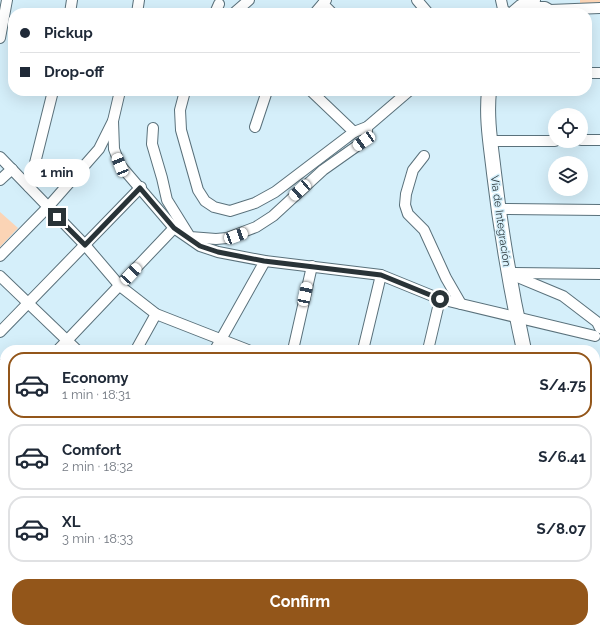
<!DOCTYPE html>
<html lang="en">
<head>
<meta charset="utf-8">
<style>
	body { margin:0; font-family:Raleway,sans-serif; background:#f6f6f7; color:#1f2937; height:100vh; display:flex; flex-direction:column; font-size:15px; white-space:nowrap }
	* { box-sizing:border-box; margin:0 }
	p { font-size:13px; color:#747a83 }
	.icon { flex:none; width:22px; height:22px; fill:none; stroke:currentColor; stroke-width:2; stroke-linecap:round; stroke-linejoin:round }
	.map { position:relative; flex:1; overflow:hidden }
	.drawer { position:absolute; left:0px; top:345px; width:600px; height:288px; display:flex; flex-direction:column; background:#fff; border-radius:16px 16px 0 0; box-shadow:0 4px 16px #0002 }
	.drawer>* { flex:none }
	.top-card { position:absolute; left:8px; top:8px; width:584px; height:88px; border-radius:16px; box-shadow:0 4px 16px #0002; display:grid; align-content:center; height:88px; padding:0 12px; background:#fff }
	.fabs { position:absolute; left:548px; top:108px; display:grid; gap:8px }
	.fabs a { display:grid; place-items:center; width:40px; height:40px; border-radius:50%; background:#fff; box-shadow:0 4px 16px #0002; font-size:20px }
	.end { position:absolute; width:18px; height:18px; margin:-9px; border:5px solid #293337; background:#fff; box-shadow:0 0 0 2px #fff }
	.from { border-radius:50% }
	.bubble { position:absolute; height:28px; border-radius:14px; background:#fff; box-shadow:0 4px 16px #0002; font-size:13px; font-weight:700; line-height:28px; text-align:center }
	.car { position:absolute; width:12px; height:24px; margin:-12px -6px; border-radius:5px; box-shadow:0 0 3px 1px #0007; background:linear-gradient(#fff 24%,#345 0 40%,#fff 0 76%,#345 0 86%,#fff 0) }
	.top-card b { display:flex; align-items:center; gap:14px; height:38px; font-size:15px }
	.top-card b+b { border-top:1px solid #e0e1e3 }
	.top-card i { width:10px; height:10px; background:#1f2937 }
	ul { padding:7px 0 0; list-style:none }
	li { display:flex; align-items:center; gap:12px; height:66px; margin:0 8px 6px; padding:0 4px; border:2px solid #e0e1e3; border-radius:16px }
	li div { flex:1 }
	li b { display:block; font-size:15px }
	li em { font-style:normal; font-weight:700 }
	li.current { border-color:#93561a }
	li>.icon { width:36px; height:36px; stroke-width:1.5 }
	.cta { display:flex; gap:8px; margin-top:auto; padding:8px 12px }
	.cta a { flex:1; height:46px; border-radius:16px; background:#93561a; color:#fff; font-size:16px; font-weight:700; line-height:46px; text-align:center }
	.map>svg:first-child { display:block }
	.green { fill:#fbd4b5 }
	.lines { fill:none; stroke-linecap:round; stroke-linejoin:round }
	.street-casing { stroke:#5a717b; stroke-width:12 }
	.secondary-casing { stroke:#5a717b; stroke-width:16 }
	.street { stroke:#fff; stroke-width:10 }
	.secondary { stroke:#fff; stroke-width:14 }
	.route { stroke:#293337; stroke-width:5 }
	.labels { text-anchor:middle; stroke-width:3; stroke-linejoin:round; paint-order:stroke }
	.street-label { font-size:11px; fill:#293337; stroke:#d5effa }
</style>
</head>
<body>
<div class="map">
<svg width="600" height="633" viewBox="0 0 600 633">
	<rect width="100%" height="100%" fill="#d5effa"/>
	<g class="green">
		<polygon points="580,0 600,0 600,5 580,6"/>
		<polygon points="0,212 18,228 0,247"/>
		<polygon points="386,628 527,628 526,633 385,633"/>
	</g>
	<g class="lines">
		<defs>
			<g id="street">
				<polyline points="417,0 428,13"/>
				<polyline points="501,0 503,9 507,13"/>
				<polyline points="323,4 332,13"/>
				<polyline points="523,7 545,7 550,10 600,8"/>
				<polyline points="70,13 72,0"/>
				<polyline points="137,13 139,0"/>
				<polyline points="215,13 219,4"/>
				<polyline points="234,13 249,0"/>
				<polyline points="315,13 326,0"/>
				<polyline points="0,38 7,0"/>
				<polyline points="587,73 600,73"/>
				<polyline points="185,91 180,110 181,130 198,190 205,201 214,207 230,211 255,203 275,192 354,132 367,127 409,91"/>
				<polyline points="311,91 354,132"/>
				<polyline points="113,121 114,149 120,165 174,228 200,246 218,252 265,261 381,275 440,299 595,336"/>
				<polyline points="255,127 267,91"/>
				<polyline points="153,128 152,144 162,178 167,200 190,237 216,239 227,238 256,227 273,216 323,170 364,141 367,135 367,127"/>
				<polyline points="581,140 600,140"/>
				<polyline points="490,141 555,141"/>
				<polyline points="424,156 413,170 406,194 405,205 408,214 424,230 446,278 461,304"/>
				<polyline points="0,157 85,245 120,286 156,314 248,350"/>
				<polyline points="0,180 12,169"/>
				<polyline points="29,187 53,91"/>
				<polyline points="498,209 600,210"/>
				<polyline points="0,256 48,207 99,149 113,121 120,91"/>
				<polyline points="508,273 563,296 597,322 600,328"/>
				<polyline points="514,273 600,274"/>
				<polyline points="0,276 77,350"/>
				<polyline points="0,332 141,187"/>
				<polyline points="58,350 174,228"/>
				<polyline points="136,350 156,314"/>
				<polyline points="215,350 265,261"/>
				<polyline points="293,350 312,266"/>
				<polyline points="363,350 381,275"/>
				<polyline points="428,350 440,299"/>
				<polyline points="0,365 5,370"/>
				<polyline points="0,410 5,405"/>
				<polyline points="0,474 5,480"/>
				<polyline points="0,576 5,568"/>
				<polyline points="0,592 5,593"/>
				<polyline points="0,616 5,616"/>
				<polyline points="81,628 101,633"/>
				<polyline points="162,628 175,633"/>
				<polyline points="195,628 199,633"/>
				<polyline points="240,628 244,633"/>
				<polyline points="283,628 288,633"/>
				<polyline points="337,628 364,633"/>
				<polyline points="561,630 562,633"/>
				<polyline points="534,633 535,628"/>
			</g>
			<g id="secondary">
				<polyline points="514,13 521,7 533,0"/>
				<path d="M489 91C486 119 491 146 494 173 501 232 511 291 524 350"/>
				<polyline points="573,628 574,633"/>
			</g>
		</defs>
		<use href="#street" class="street-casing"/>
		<use href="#secondary" class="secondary-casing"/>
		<use href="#street" class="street"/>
		<use href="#secondary" class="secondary"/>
	</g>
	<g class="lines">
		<polyline class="route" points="57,217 85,245 140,188 174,228 200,246 218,252 264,261 381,275 440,299"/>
	</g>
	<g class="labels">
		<g class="street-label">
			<text transform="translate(501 221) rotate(82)" y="4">Vía de Integración</text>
		</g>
	</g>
</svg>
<div class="fabs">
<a><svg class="icon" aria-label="locate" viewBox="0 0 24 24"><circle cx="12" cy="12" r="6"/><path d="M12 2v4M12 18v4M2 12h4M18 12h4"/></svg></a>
<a><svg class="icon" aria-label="layers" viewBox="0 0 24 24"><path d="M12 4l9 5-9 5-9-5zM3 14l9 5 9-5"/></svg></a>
</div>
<i class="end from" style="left:440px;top:299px"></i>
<i class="end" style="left:57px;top:217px"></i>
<div class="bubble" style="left:24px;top:159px;width:66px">1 min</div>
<i class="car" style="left:364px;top:141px;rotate:235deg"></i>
<i class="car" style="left:120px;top:165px;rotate:338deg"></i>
<i class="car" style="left:300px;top:190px;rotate:228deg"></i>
<i class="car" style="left:236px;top:236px;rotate:70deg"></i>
<i class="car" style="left:131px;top:274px;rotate:43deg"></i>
<i class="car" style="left:305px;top:294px;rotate:12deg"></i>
<div class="top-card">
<b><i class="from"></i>Pickup</b>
<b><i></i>Drop-off</b>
</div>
<section class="drawer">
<ul>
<li class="current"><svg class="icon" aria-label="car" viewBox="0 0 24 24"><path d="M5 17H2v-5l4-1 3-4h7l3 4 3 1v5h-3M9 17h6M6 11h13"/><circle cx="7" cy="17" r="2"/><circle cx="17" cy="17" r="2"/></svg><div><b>Economy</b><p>1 min · 18:31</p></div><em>S/4.75</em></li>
<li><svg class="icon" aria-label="car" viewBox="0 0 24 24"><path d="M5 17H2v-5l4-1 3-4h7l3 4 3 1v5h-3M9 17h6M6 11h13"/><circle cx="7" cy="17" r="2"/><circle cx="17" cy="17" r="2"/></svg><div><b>Comfort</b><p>2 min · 18:32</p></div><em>S/6.41</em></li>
<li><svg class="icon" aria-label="car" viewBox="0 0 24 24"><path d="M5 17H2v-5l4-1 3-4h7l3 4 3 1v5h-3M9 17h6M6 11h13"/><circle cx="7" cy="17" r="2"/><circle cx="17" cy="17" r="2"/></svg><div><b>XL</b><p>3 min · 18:33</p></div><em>S/8.07</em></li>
</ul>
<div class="cta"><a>Confirm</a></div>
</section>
</div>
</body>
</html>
